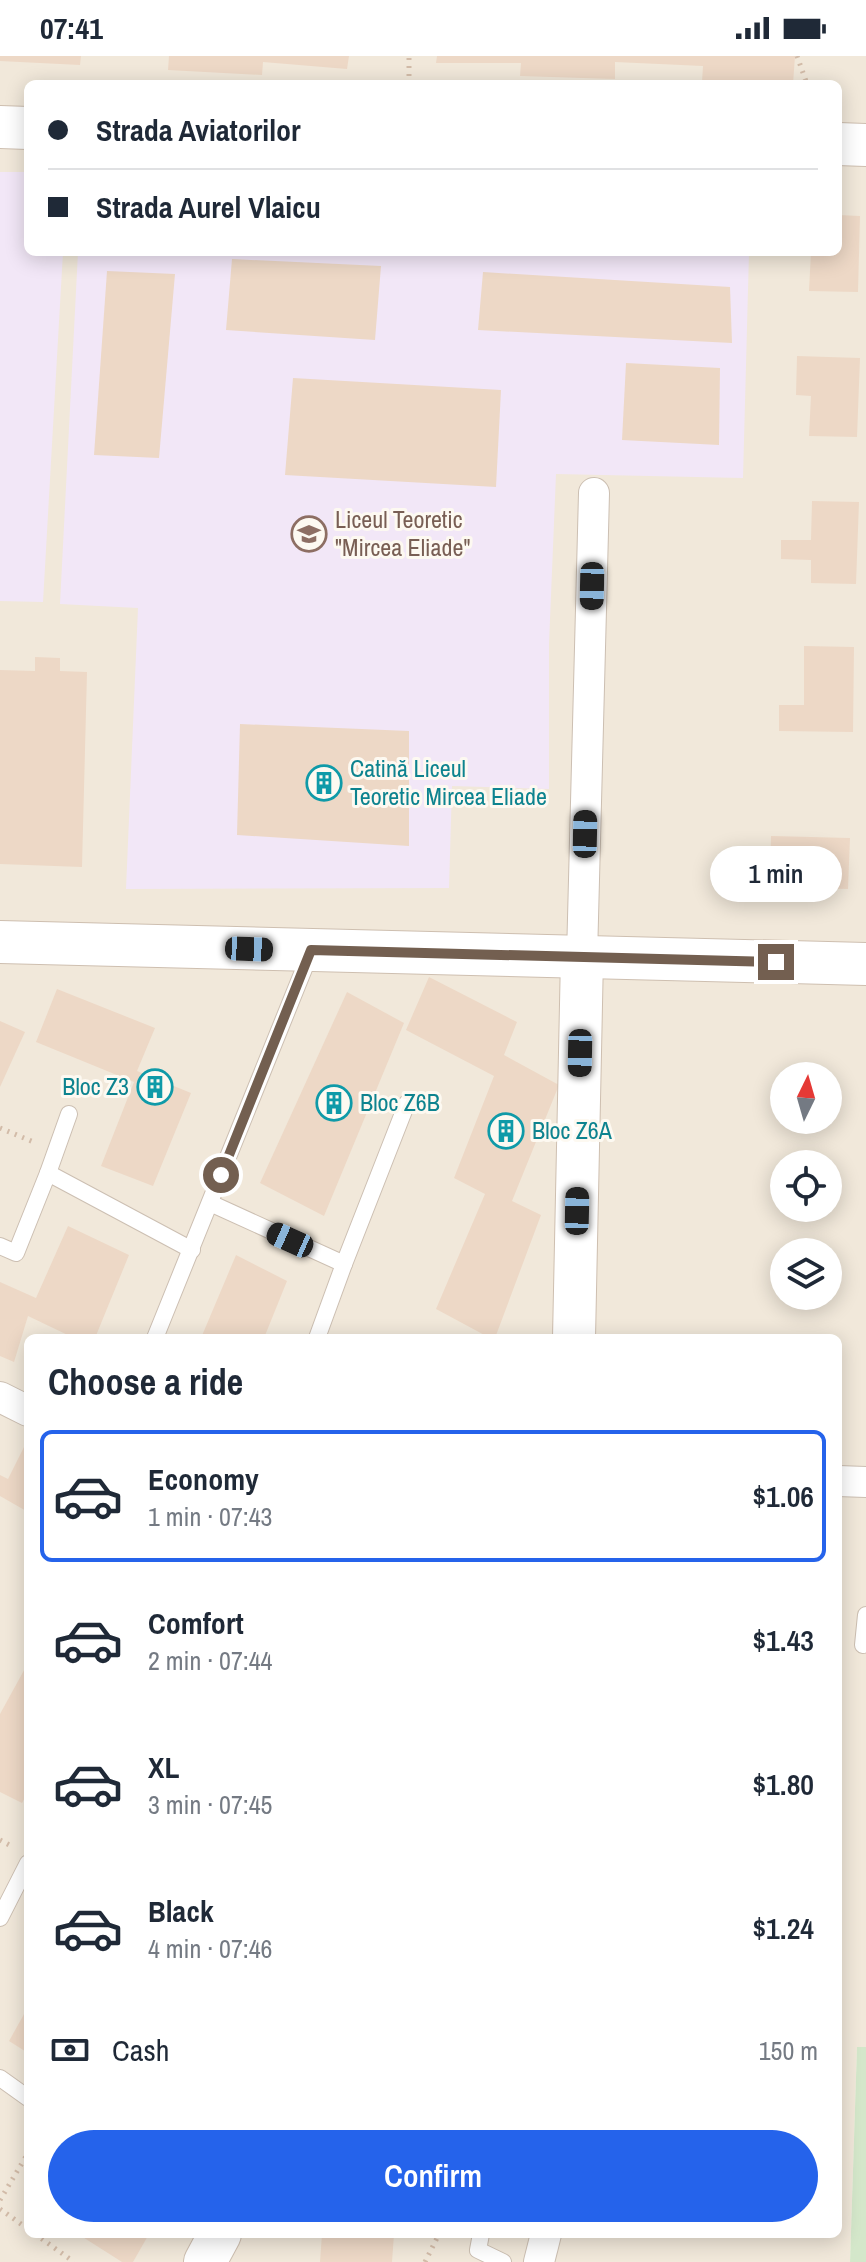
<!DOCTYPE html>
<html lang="en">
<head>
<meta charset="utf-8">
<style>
	body { margin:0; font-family:"Archivo Narrow",sans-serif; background:#f2f2f3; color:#1f2937; height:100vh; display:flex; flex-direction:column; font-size:30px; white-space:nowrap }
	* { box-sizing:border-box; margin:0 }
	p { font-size:26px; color:#747a83 }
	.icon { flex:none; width:44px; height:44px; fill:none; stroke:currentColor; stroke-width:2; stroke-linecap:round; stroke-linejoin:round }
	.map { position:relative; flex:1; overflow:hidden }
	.panel { position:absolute; left:24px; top:1278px; width:818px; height:904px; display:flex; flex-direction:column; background:#fff; border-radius:12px; box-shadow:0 4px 20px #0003 }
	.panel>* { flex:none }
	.guide { position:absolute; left:24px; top:24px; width:818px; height:176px; border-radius:12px; box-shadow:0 4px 20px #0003; display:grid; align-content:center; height:176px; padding:0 24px; background:#fff }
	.needle { width:52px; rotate:5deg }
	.tools { position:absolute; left:770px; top:1006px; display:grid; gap:16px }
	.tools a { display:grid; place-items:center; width:72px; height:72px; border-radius:50%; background:#fff; box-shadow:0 4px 20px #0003; font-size:40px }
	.end { position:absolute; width:36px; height:36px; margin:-18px; border:10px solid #735f50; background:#fff; box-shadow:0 0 0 4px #fff }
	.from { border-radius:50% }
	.bubble { position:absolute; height:56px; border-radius:28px; background:#fff; box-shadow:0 4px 20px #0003; font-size:26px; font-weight:600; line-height:56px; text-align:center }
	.car { position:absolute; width:24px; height:48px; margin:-24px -12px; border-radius:10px; box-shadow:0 0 6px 2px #0007; background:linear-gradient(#222 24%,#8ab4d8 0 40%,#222 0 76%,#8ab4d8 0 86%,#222 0) }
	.guide b { display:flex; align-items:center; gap:28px; height:76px; font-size:30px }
	.guide b+b { border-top:2px solid #e0e1e3 }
	.guide i { width:20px; height:20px; background:#1f2937 }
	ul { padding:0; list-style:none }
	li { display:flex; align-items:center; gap:24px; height:132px; margin:0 16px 12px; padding:0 8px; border:4px solid transparent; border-radius:12px }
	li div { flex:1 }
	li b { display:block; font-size:30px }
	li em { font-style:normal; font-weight:600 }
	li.on { border-color:#2563eb }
	li>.icon { width:72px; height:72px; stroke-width:1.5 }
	h2 { padding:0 24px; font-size:36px; line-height:96px }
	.pay { display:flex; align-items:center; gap:20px; height:88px; padding:0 24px; font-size:30px }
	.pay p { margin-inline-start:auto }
	.action { display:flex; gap:16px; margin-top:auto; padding:16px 24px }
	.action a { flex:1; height:92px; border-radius:48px; background:#2563eb; color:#fff; font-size:32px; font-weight:600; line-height:92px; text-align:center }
	.status { display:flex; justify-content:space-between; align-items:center; height:56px; padding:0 40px; background:#fff; direction:ltr }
	.status svg { height:22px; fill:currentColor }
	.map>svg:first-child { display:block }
	.residential { fill:#f1e8da; fill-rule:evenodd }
	.education { fill:#f2e7f7 }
	.green { fill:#d4e7ca }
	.building { fill:#edd8c6 }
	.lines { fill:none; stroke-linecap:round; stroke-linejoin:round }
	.lane-casing { stroke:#ccbfb2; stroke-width:18 }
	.street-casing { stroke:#ccbfb2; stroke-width:32 }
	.secondary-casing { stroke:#cebfb0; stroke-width:44 }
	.path { stroke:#d2bba8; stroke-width:5; stroke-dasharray:2 6; stroke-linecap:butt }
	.lane { stroke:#fff; stroke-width:16 }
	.street { stroke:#fff; stroke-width:30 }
	.secondary { stroke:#fff; stroke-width:42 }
	.route { stroke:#735f50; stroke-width:10 }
	.labels { text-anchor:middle; stroke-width:6; stroke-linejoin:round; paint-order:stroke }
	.education-label { font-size:24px; fill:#785e54; stroke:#fdf9f1; text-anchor:start }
	.culture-label { font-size:24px; fill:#0d838f; stroke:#fdf9f1; text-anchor:start }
</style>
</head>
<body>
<div class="status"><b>07:41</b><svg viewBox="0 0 49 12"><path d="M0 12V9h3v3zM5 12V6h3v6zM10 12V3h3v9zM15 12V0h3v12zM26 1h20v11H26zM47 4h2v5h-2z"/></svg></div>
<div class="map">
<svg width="866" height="2206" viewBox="0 0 866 2206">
	<rect width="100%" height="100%" fill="#fbf6eb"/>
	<path class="residential" d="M0 0H866V1991H857L850 2206H0ZM28 28H838V196H28ZM784 1020H828V1064H784ZM784 1108H828V1152H784ZM784 1196H828V1240H784ZM28 1282H838V2178H28Z"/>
	<g class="education">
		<polygon points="0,116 28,116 28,196 63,196 43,546 0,545"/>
		<polygon points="78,196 749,196 743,422 556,418 549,588 549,733 452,730 449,832 126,833 138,552 60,548"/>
	</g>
	<polygon class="green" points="857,1991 866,1991 866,2206 850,2206"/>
	<g class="building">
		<polygon points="0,0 81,0 80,9 0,5"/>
		<polygon points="169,0 349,0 347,13 263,6 262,19 168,14"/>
		<polygon points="437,0 795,0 793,28 702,26 703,10 615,6 615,23 520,20 521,7 436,7"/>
		<polygon points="838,159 860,160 858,236 809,235 811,196 838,196"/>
		<polygon points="232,203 381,210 375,284 226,274"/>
		<polygon points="107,215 175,218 159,402 94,399"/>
		<polygon points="483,216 730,231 732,287 478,274"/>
		<polygon points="797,300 860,302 857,381 809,380 811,340 796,339"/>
		<polygon points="626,307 720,312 719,389 622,384"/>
		<polygon points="293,322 501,334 496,431 285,419"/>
		<polygon points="812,445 859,446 856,528 811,527 811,504 781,503 781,484 811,484"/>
		<polygon points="804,590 854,591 853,676 779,675 779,649 804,649"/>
		<polygon points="35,601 60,602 60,615 87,616 82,811 0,808 0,614 35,615"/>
		<polygon points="240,668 409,675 409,790 237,779"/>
		<polygon points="771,780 850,782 848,833 770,831"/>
		<polygon points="429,921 517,966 504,999 559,1029 512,1145 541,1159 495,1282 490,1282 436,1253 485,1138 454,1122 494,1020 406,974"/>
		<polygon points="57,933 155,972 137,1015 191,1037 153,1130 101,1110 134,1026 36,986"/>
		<polygon points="347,936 404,967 324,1160 260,1127"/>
		<polygon points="0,965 25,976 0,1031"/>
		<polygon points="68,1170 129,1199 95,1282 74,1282 28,1260 14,1306 0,1300 0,1226 36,1242"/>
		<polygon points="236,1199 287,1225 264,1282 201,1282"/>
		<polygon points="28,1383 28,1456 0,1440 0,1419 8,1423"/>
		<polygon points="28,1607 28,1736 22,1747 0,1736 0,1658"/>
		<polygon points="28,1951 28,1997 9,1985"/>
		<polygon points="78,2178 149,2178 133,2206 122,2206"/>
		<polygon points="322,2178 394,2178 392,2206 320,2206"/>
	</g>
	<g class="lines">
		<defs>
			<g id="lane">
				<polyline points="48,1117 69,1058"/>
				<polyline points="210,1147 344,1208 407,1047"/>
				<polyline points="0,1190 16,1197 48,1117 192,1194"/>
				<polyline points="155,1282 310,898"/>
				<polyline points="317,1282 344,1208"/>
				<polyline points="863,1589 866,1559"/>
				<polyline points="0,1862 28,1807"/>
				<polyline points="0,2022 28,2042"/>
				<polyline points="481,2178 478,2194 503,2206"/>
			</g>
			<g id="street">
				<polyline points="582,901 594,437"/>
				<polyline points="0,1341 28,1355"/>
				<polyline points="838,1425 866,1426"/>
				<polyline points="539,2206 546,2178"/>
			</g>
			<g id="secondary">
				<polyline points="0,71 28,72"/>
				<polyline points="838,88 866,89"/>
				<polyline points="0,886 866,908"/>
				<polyline points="574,1282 582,901"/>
				<polyline points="205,2206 220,2178"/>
			</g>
		</defs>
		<use href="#lane" class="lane-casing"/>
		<use href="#street" class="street-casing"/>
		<use href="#secondary" class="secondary-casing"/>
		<g class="path">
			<polyline points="797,0 807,28"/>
			<polyline points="409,28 409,0"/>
			<polyline points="0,1072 36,1087"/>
			<polyline points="0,1784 13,1791"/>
			<polyline points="0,2144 28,2097"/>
			<polyline points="0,2153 28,2173"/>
			<polyline points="35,2178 74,2206"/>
			<polyline points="425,2206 439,2178"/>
		</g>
		<use href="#lane" class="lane"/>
		<use href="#street" class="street"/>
		<use href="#secondary" class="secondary"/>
	</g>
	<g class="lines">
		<polyline class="route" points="221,1119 311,894 776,906"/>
	</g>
	<defs>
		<symbol id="university-ring" viewBox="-11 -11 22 22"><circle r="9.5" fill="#fdf9f1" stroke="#8d6e63" stroke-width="1.5"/><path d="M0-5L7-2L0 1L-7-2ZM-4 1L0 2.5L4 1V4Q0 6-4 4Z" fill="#8d6e63"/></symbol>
		<symbol id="building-ring" viewBox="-11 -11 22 22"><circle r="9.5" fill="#fdf9f1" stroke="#0f9aa8" stroke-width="1.5"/><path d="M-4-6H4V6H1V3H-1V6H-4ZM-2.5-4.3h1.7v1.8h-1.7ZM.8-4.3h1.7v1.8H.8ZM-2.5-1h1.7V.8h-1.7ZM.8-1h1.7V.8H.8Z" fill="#0f9aa8"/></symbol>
	</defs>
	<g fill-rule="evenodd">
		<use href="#university-ring" x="289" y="458" width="40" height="40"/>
		<use href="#building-ring" x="304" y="707" width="40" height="40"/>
		<use href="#building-ring" x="135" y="1011" width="40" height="40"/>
		<use href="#building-ring" x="314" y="1027" width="40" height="40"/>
		<use href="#building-ring" x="486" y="1055" width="40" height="40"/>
	</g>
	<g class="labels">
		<g class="education-label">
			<text x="335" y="472">Liceul Teoretic<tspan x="335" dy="28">"Mircea Eliade"</tspan></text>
		</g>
		<g class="culture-label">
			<text x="350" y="721">Catină Liceul<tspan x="350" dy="28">Teoretic Mircea Eliade</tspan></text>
			<text x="129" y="1039" text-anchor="end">Bloc Z3</text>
			<text x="360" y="1055">Bloc Z6B</text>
			<text x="532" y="1083">Bloc Z6A</text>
		</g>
	</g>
</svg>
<div class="tools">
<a><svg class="needle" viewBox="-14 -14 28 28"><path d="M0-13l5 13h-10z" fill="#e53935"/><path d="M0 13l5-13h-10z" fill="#747a83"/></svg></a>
<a><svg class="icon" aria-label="locate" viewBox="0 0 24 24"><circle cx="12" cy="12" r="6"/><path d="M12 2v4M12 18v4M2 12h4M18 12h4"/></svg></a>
<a><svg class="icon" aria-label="layers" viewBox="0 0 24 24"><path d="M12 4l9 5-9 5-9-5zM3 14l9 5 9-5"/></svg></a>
</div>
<i class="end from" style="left:221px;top:1119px"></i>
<i class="end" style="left:776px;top:906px"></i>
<div class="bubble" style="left:710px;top:790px;width:132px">1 min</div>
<i class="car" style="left:592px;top:530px;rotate:181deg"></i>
<i class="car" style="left:585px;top:778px;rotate:1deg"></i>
<i class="car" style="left:249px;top:893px;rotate:92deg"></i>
<i class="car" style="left:580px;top:997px;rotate:181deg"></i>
<i class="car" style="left:577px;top:1155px;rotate:1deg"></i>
<i class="car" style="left:290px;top:1184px;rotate:294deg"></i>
<div class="guide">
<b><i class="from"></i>Strada Aviatorilor</b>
<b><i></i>Strada Aurel Vlaicu</b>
</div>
<section class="panel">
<h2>Choose a ride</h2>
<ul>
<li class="on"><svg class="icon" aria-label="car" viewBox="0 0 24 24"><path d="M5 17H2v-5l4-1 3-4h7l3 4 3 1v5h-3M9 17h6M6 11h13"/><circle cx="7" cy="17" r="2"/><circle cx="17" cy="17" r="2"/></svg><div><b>Economy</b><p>1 min · 07:43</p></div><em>$1.06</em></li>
<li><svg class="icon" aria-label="car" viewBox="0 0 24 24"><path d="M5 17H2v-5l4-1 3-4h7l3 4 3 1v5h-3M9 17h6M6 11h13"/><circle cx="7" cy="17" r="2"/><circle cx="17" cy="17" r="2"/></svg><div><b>Comfort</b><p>2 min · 07:44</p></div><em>$1.43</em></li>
<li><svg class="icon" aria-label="car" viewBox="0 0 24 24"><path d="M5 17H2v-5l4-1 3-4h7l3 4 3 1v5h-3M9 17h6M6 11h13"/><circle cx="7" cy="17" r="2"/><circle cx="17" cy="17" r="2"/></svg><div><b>XL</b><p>3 min · 07:45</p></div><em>$1.80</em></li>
<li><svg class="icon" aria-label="car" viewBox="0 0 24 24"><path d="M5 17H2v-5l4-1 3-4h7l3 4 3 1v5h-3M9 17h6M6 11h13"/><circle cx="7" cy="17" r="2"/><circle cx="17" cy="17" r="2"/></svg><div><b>Black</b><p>4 min · 07:46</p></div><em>$1.24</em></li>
</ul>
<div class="pay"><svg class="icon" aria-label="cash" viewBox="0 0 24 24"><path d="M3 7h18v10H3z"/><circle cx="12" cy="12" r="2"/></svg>Cash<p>150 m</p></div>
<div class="action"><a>Confirm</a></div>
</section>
</div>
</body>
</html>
